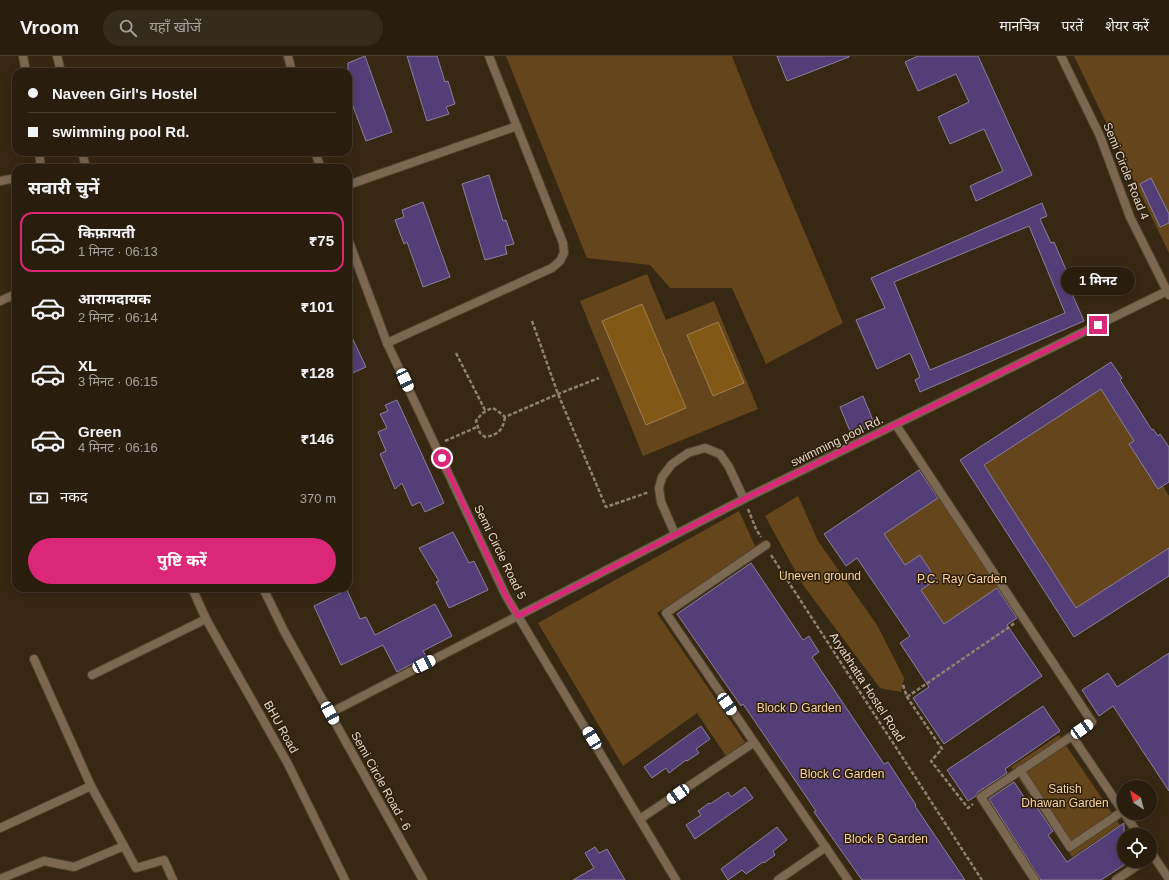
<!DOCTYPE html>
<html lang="hi">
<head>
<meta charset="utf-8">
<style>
	body { margin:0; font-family:Helvetica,"Noto Sans Devanagari",sans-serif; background:#352b1c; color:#f1f3f6; height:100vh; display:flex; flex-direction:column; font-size:15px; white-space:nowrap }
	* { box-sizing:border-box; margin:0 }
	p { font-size:13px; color:#a5a29e }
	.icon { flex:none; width:22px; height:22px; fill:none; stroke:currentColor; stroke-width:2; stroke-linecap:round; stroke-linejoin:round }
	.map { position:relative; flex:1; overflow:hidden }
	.panel { position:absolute; left:12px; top:108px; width:340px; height:428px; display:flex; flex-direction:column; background:#291e0e; border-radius:12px; box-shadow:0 2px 10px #0003,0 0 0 1px #453c2e }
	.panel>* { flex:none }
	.top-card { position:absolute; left:12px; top:12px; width:340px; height:88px; border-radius:12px; box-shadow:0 2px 10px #0003,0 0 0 1px #453c2e; display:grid; align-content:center; height:88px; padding:0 16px; background:#291e0e }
	.needle { width:26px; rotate:324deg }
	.tools { position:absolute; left:1117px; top:724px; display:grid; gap:8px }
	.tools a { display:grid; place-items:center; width:40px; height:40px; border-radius:50%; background:#291e0e; box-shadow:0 2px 10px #0003,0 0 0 1px #453c2e; font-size:20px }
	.end { position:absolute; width:18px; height:18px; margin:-9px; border:5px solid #db2777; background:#fff; box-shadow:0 0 0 2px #fff }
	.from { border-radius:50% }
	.bubble { position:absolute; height:28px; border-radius:14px; background:#291e0e; box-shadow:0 2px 10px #0003,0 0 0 1px #453c2e; font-size:13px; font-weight:700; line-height:28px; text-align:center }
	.car { position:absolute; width:12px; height:24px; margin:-12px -6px; border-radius:5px; box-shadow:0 0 3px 1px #0007; background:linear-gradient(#fff 24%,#345 0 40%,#fff 0 76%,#345 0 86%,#fff 0) }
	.top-card b { display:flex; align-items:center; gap:14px; height:38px; font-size:15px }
	.top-card b+b { border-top:1px solid #453c2e }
	.top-card i { width:10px; height:10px; background:#f1f3f6 }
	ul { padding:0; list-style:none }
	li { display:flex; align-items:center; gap:12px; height:60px; margin:0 8px 6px; padding:0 8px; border:2px solid transparent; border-radius:12px }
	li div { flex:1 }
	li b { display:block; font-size:15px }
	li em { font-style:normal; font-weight:700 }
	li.selected { border-color:#db2777 }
	li>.icon { width:36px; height:36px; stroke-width:1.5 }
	h2 { padding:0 16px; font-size:18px; line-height:48px }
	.pay { display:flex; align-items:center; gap:10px; height:44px; padding:0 16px; font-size:15px }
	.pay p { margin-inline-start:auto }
	.action { display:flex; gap:8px; margin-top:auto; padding:8px 16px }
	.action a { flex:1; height:46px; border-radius:24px; background:#db2777; color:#fff; font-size:16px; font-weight:700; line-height:46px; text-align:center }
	header { display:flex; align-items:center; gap:24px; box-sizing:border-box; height:56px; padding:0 20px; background:#291e0e; border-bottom:1px solid #453c2e }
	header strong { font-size:19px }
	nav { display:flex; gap:22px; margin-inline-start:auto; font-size:14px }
	.search { width:280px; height:36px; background:#352b1c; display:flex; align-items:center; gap:10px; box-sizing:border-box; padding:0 14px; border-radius:22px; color:#a5a29e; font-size:15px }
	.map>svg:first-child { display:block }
	.green { fill:#65461c }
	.water { fill:#825817; stroke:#9f7e4d }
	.building { fill:#533e77; stroke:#89819b; fill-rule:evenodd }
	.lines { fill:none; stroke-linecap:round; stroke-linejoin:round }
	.lane-casing { stroke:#524430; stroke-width:10 }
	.street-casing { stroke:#524430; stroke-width:10 }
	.path { stroke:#8e8170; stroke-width:2.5; stroke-dasharray:4 2; stroke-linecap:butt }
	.lane { stroke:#7b6850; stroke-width:8 }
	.street { stroke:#7b6850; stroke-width:8 }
	.route { stroke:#db2777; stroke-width:5 }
	.labels { text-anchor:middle; stroke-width:3; stroke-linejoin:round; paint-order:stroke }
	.street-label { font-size:12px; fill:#e2d7cb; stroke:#2d1e09 }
	.park-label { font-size:12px; fill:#fad4a4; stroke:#2d1e09 }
</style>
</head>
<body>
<header>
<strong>Vroom</strong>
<div class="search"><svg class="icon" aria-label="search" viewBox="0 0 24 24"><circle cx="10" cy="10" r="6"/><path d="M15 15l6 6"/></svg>यहाँ खोजें</div>
<nav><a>मानचित्र</a><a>परतें</a><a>शेयर करें</a></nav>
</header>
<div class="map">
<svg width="1169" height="824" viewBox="0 0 1169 824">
	<rect width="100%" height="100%" fill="#372813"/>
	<g class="green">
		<polygon points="506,0 732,0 752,51 843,267 766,308 732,232 670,232 650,209 587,202"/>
		<polygon points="1074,0 1169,0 1169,197"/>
		<polygon points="647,218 666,264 714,245 758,353 643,400 580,245"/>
		<polygon points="1101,333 1134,385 1158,433 1163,430 1169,440 1169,492 1076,552 984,409"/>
		<polygon points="798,440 818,485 877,569 904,622 901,636 880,632 803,529 765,460"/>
		<polygon points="939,441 999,531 944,568 921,534 936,523 920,499 905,509 884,478"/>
		<polygon points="739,455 756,492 657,557 745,686 726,700 697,657 623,710 538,567"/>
		<polygon points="1059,679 1120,769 1072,801 1011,711"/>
	</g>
	<g class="water">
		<polygon points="642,248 686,352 646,369 602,265"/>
		<polygon points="718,266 744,327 713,340 687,279"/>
	</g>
	<g class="building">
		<polygon points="365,0 392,76 366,85 348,37 348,7"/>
		<polygon points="407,0 437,0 445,26 448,25 455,48 446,51 449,58 427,65"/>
		<polygon points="777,0 849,0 849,1 787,25"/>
		<polygon points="918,0 978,0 1032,119 976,145 970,130 1003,115 984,73 950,88 938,61 969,46 956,18 918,35 905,6"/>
		<polygon points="489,119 503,165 506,164 514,188 505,190 507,198 485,204 462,128"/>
		<polygon points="1151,122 1169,158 1169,167 1160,171 1140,128"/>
		<polygon points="423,146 450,221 423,231 407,186 404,188 395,164 404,161 402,154"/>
		<path d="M1042 147 1047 160 1040 163 1051 187 1054 186 1073 230 1069 231 1084 265 920 336 915 324 920 321 910 297 877 313 856 264 885 252 871 222ZM1029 170 1065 257 930 314 894 226Z"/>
		<polygon points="348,273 366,311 348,319"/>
		<polygon points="1111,306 1122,322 1120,324 1152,374 1153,373 1158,380 1160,378 1169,391 1169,426 1158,433 1129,388 1134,385 1101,333 984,409 1076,552 1169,492 1169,520 1074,581 960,404"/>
		<polygon points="863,340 874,367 852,380 840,351"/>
		<polygon points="397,344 444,447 425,456 420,446 412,450 402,427 395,433 380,398 386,395 378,376 387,372 380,358 388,355 385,349"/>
		<polygon points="919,414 938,442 884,478 905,509 920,499 936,523 921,534 944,568 997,532 1017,562 1007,569 1042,620 944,688 913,642 929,631 900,587 910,580 857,502 846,510 824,478"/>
		<polygon points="453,476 469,507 474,505 488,534 449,552 436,526 439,525 419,492"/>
		<polygon points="751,507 803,584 809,580 819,596 812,601 884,708 888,706 916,749 915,750 965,824 862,824 814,756 816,755 743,648 741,650 677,558"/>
		<polygon points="347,534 360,563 366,561 375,579 435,548 452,580 423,595 426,600 397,616 383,589 341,609 314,550"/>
		<polygon points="1169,597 1169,735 1113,650 1099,660 1082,634 1108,617 1117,631"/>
		<polygon points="1043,650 1060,675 1005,713 1007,717 978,736 976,740 968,745 947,714"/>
		<polygon points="701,670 710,683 696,693 699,697 687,705 686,704 669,717 666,712 652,722 644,711"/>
		<polygon points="1014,726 1026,744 1030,741 1053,775 1048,779 1067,806 1124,767 1124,809 1101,824 1041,824 989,743"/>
		<polygon points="745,731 753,742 695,783 686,769 701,759 698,755 709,747 710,748 728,736 731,741"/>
		<polygon points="777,771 787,784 773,795 775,799 764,807 763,806 746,818 742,814 728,824 721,813"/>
		<polygon points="595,791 599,797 607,793 625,824 573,824 594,812 585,797"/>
	</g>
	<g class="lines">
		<defs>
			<g id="lane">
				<polyline points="57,0 61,16"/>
				<polyline points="288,0 292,16"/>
				<polyline points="1061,0 1100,80 1130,161 1169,239"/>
				<polyline points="82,96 86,112"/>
				<polyline points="315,96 321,112"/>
				<polyline points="348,129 517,70"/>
				<polyline points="348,183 387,287 506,540 676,824"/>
				<polyline points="387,287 552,212 560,205 564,197 563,187 489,0"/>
				<polyline points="675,478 661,446 659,432 662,421 672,408 688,397 705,392 720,398 729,411 744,443"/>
				<polyline points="766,489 666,557 848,824"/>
				<polyline points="263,532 284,575 423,824"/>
				<polyline points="330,657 744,443 1169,234"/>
				<polyline points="1020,714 1070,791 1123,755"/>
				<polyline points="640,763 753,687"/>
				<polyline points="778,824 826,791"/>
				<polyline points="1035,824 981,741 1072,680"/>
				<polyline points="1116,824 1144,805"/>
			</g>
			<g id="street">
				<polyline points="23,0 26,16"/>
				<polyline points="39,96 41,112"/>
				<polyline points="0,125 16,122"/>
				<polyline points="0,245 16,238"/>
				<polyline points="896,369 1092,666 1072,680 1124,757"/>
				<polyline points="192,532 206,563 288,708 345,824"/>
				<polyline points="34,603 91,730 136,812 164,804 173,824"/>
				<polyline points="92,619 206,563"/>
				<polyline points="1124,757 1139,779"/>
				<polyline points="0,772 91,730"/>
				<polyline points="1150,795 1169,823"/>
				<polyline points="0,823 44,805 74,811 124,790"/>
			</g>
		</defs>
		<use href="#lane" class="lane-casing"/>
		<use href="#street" class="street-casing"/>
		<g class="path">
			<polyline points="532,265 558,338 606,451 649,436"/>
			<polyline points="456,297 485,354"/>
			<path d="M505 361C503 374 498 379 485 381L480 377 476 365C481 358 484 355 493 352L499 356 505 361 558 338 599 322"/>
			<polyline points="445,385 477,371"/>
			<polyline points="748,453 756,473 761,481"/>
			<polyline points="771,499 982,824"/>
			<polyline points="903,629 907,641 942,693 931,705 968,752 973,748"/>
			<polyline points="907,641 1015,567"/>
		</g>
		<use href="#lane" class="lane"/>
		<use href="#street" class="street"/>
	</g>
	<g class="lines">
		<polyline class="route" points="442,402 506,540 518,560 744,443 1098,269"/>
	</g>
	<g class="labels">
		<g class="street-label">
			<text transform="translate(1126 115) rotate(68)" y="4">Semi Circle Road 4</text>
			<text transform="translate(837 385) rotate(-26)" y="4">swimming pool Rd.</text>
			<text transform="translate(500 496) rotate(64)" y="4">Semi Circle Road 5</text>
			<text transform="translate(867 631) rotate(57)" y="4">Aryabhatta Hostel Road</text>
			<text transform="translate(281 671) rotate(61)" y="4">BHU Road</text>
			<text transform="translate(381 725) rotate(61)" y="4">Semi Circle Road - 6</text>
		</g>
		<g class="park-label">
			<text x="820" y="524">Uneven ground</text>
			<text x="962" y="527">P.C. Ray Garden</text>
			<text x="799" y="656">Block D Garden</text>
			<text x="842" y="722">Block C Garden</text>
			<text x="1065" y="737">Satish<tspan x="1065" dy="14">Dhawan Garden</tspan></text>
			<text x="886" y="787">Block B Garden</text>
		</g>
	</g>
</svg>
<div class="tools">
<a><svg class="needle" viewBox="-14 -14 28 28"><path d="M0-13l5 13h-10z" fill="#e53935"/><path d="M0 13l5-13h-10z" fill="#a5a29e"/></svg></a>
<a><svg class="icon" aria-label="locate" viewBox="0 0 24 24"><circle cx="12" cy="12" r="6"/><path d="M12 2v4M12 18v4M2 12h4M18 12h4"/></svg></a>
</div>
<i class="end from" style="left:442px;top:402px"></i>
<i class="end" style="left:1098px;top:269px"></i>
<div class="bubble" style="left:1061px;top:211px;width:74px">1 मिनट</div>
<i class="car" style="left:405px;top:324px;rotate:155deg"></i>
<i class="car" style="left:424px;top:608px;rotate:63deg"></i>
<i class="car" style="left:727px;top:648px;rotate:146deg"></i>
<i class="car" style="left:330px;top:657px;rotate:151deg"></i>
<i class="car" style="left:1082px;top:673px;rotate:56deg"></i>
<i class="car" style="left:592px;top:682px;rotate:329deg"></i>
<i class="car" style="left:678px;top:738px;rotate:236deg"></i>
<div class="top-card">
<b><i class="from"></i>Naveen Girl's Hostel</b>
<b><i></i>swimming pool Rd.</b>
</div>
<section class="panel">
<h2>सवारी चुनें</h2>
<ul>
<li class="selected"><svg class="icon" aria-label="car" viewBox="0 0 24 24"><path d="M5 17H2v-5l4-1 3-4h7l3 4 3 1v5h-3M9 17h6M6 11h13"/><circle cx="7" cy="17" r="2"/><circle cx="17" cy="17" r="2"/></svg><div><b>किफ़ायती</b><p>1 मिनट · 06:13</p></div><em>₹75</em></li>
<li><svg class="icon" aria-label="car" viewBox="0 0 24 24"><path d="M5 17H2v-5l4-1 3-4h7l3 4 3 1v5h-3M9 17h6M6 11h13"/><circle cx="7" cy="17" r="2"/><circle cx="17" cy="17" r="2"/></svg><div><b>आरामदायक</b><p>2 मिनट · 06:14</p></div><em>₹101</em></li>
<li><svg class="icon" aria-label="car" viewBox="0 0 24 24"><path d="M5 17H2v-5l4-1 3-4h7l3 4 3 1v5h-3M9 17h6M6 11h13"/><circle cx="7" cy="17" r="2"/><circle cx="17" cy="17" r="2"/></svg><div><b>XL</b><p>3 मिनट · 06:15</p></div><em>₹128</em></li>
<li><svg class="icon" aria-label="car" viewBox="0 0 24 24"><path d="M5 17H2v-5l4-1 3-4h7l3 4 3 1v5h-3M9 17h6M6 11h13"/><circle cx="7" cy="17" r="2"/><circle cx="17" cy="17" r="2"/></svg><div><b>Green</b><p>4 मिनट · 06:16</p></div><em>₹146</em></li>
</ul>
<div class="pay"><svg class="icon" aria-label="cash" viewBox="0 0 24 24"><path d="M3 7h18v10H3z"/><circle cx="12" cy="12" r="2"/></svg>नकद<p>370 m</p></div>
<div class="action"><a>पुष्टि करें</a></div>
</section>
</div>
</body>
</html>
